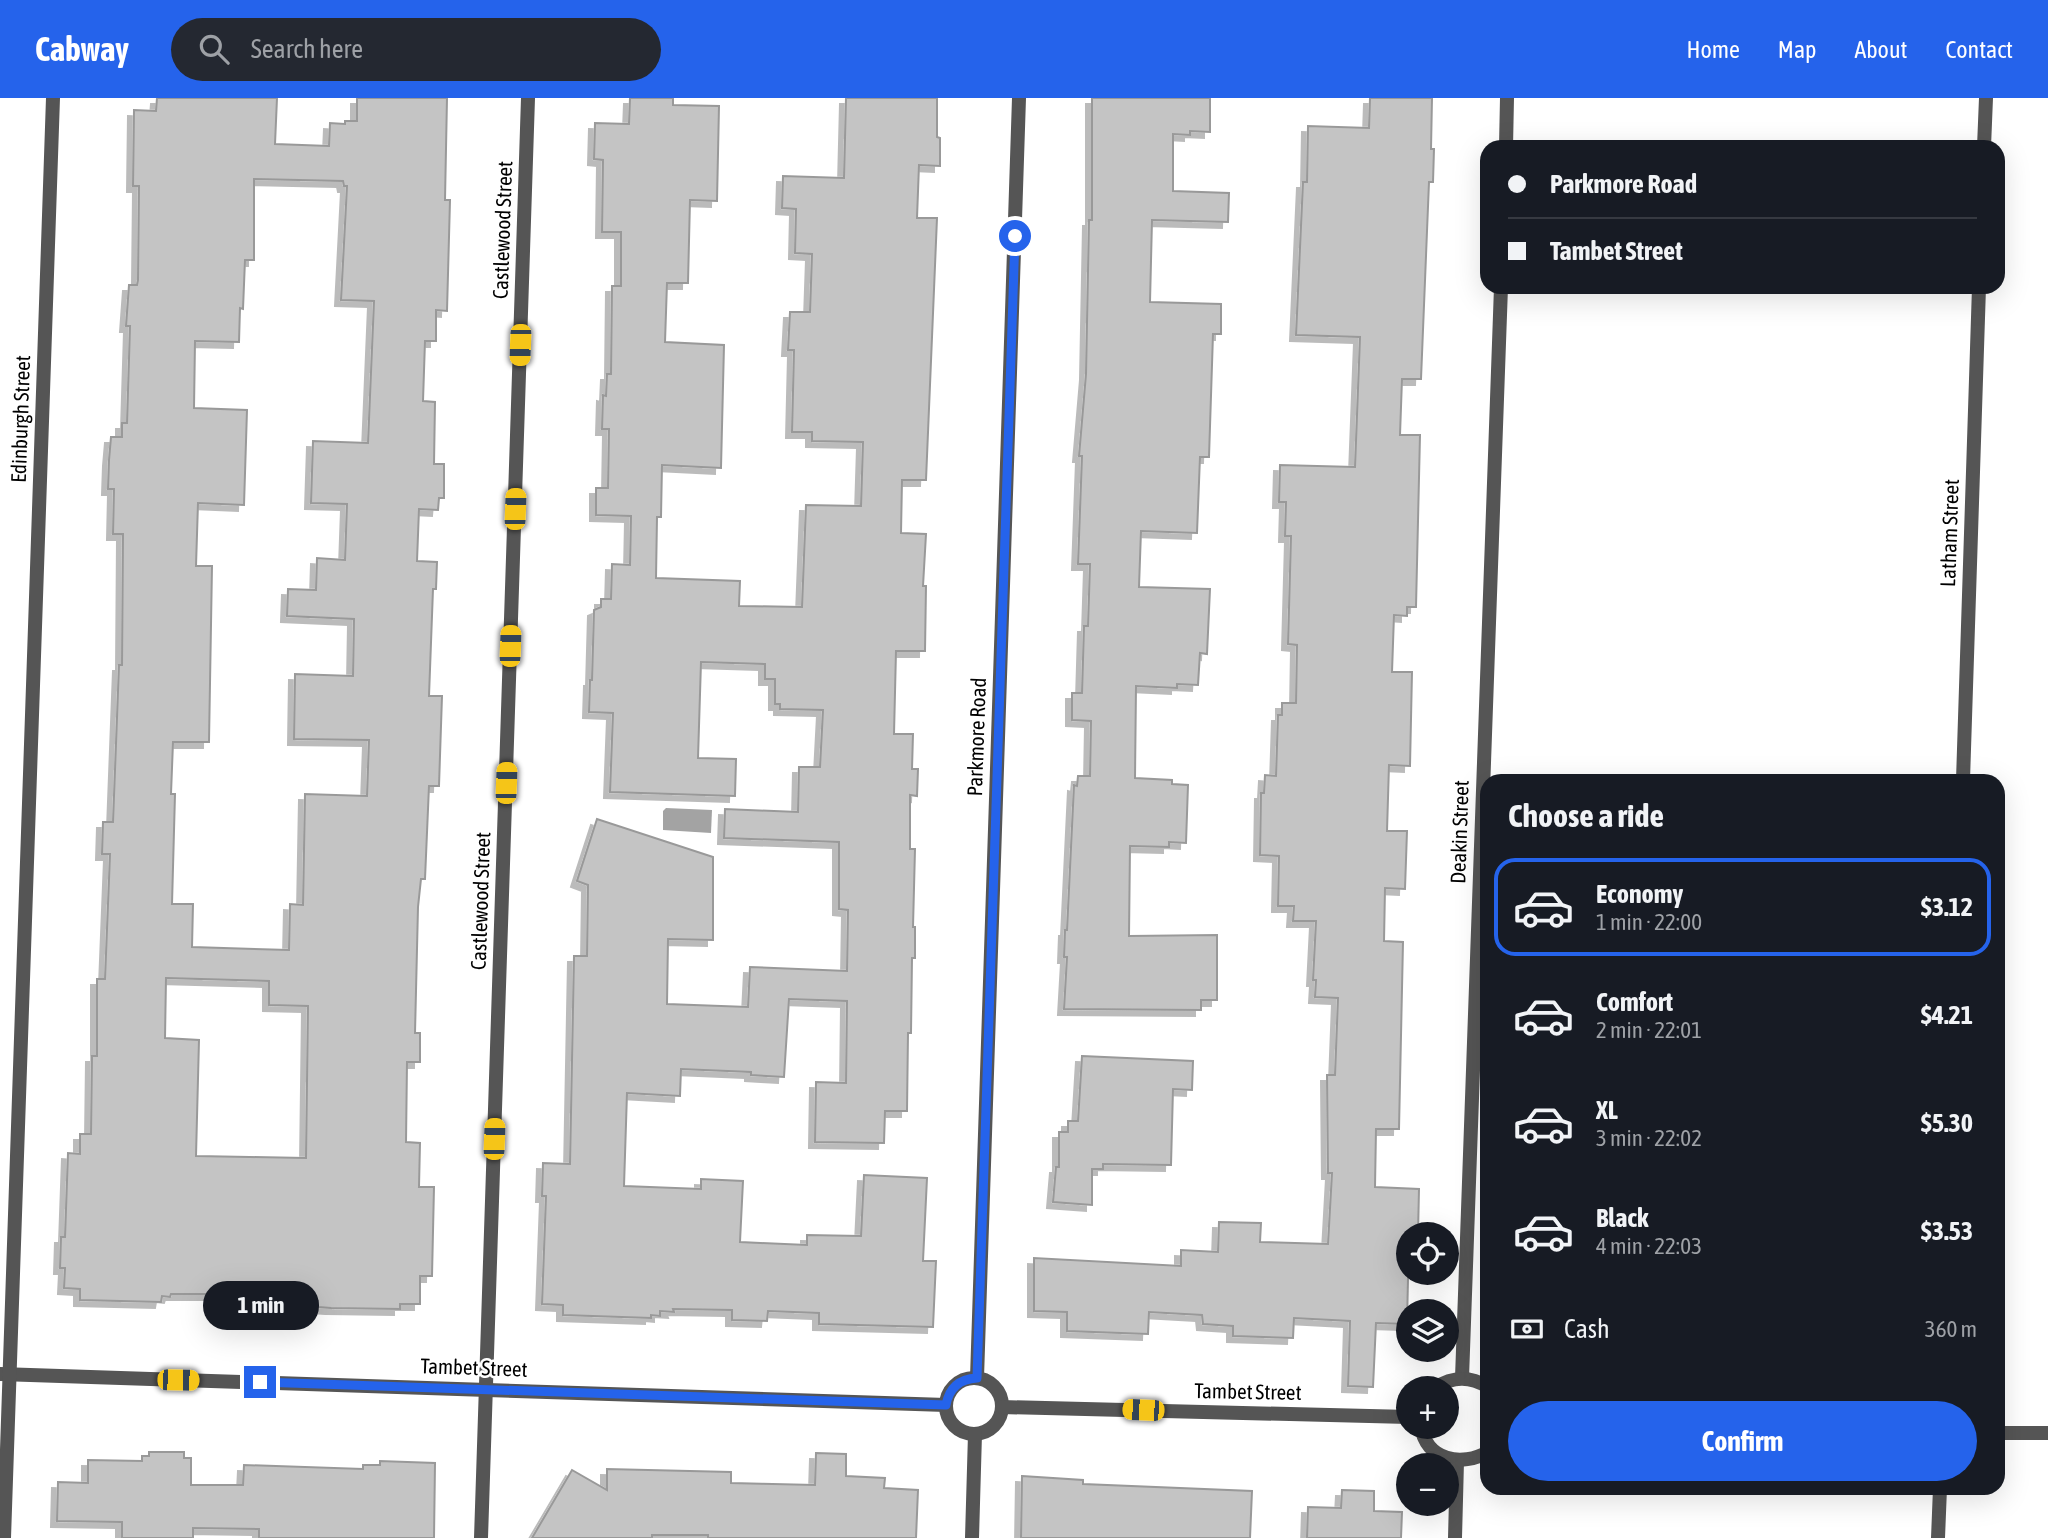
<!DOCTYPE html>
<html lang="en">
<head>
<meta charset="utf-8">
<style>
	body { margin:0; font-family:"Asap Condensed",sans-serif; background:#242831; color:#f1f3f6; height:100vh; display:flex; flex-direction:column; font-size:26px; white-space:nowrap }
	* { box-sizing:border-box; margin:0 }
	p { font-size:23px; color:#9ea1a6 }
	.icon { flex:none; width:38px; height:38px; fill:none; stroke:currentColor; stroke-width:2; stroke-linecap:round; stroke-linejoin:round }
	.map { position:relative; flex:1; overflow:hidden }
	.panel { position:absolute; left:1480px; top:676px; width:525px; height:721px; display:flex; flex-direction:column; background:#171b24; border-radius:21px; box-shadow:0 7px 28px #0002 }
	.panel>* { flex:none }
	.top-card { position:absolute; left:1480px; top:42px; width:525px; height:154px; border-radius:21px; box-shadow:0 7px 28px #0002; display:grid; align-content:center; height:154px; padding:0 28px; background:#171b24 }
	.fabs { position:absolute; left:1396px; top:1124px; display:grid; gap:14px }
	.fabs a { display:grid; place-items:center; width:63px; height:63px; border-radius:50%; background:#171b24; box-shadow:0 7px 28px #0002; font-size:35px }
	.end { position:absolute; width:32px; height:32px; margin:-16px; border:9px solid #2563eb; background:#fff; box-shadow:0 0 0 4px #fff }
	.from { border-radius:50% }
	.bubble { position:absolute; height:49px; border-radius:24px; background:#171b24; box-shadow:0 7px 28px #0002; font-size:23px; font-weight:700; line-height:49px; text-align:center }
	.car { position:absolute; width:21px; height:42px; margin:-21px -10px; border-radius:9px; box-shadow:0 0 5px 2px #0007; background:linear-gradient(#f5c518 24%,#345 0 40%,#f5c518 0 76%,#345 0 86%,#f5c518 0) }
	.top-card b { display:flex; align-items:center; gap:24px; height:66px; font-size:26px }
	.top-card b+b { border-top:2px solid #363941 }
	.top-card i { width:18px; height:18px; background:#f1f3f6 }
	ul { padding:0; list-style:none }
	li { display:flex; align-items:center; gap:21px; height:98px; margin:0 14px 10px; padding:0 14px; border:4px solid transparent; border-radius:21px }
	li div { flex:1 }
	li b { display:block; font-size:26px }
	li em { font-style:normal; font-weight:700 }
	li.on { border-color:#2563eb }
	li>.icon { width:63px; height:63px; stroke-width:1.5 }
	h2 { padding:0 28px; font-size:32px; line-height:84px }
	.pay { display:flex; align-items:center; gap:18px; height:77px; padding:0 28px; font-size:26px }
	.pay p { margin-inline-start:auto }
	.action { display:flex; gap:14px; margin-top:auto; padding:14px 28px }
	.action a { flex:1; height:80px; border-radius:42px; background:#2563eb; color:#fff; font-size:28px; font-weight:700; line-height:80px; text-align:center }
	header { display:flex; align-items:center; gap:42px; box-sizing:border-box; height:98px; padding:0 35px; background:#2563eb; color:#fff }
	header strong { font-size:33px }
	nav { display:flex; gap:38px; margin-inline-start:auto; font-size:24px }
	.search { width:490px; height:63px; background:#242831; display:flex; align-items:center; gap:18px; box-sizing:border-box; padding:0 24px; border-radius:38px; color:#9ea1a6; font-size:26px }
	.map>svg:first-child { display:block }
	.water { fill:#a3a3a3 }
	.building { fill:#c4c4c4; stroke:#999; stroke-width:2; fill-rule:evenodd; filter:url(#shadow) }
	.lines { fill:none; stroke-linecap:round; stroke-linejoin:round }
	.minor { stroke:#555; stroke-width:14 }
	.tertiary { stroke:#555; stroke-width:14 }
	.route { stroke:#2563eb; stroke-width:9 }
	.labels { text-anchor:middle; stroke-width:5; stroke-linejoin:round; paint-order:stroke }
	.street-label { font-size:21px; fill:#000; stroke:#fff }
</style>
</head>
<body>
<header>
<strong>Cabway</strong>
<div class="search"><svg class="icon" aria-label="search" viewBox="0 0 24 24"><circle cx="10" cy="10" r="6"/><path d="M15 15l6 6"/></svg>Search here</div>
<nav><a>Home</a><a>Map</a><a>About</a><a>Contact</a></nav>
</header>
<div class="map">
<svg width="2048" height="1440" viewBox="0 0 2048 1440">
	<defs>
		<filter id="shadow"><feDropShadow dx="-6" dy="6" stdDeviation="0" flood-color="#0004"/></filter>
	</defs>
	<rect width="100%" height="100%" fill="#fff"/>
	<polygon class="water" points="666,710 712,712 711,735 663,732 663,713"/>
	<g class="building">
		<path d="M157 0H277L275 46 329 48 330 25 345 26V23H357V0H447L445 102H450L447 213 436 212V243H425L423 303 435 304 434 366H444V400H439L438 412 419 411 417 463 437 464 436 491H433L429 598H442L439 688H429L425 781H421L418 809 415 935H420V964H407L406 1044 420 1045 419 1089H434L432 1178H420V1206H400V1211L331 1210 318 1209V1203L235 1202V1196H171L170 1199 162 1198 161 1204 80 1202V1191L64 1190 65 1170H60L61 1139H65L68 1055 80 1056V1036H91L92 958H97V881H105L110 756H102L103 724H113L119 567H122L123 436H113L114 391H108L109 362 111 339H122V325H127L130 228H126L129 187H137L138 182 139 88H133L134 12 156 13ZM254 81 343 83 344 88H347L341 202 374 203 368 345 313 343 311 405 347 406 345 462 317 460 316 492 288 491 287 518 354 521 353 578 295 576 294 641 369 642 367 698 305 696 303 807 290 806 289 852 192 849 193 806H172L175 696H171L173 644H209L212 468H196L198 405 244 407 247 312 194 310 195 243 239 244 240 210 243 211 245 162H254ZM166 880 269 883V907L308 908 306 1060 196 1058 199 942 165 940Z"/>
		<polygon points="630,0 673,0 673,7 719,8 717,103 690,102 688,185 667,185 665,244 724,247 721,370 662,367 661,419 657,419 656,480 740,483 739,508 802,509 806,407 861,408 863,344 812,343 812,334 792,334 794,252 788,252 790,214 810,214 812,156 795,155 796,111 782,110 783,78 844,80 846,0 937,0 937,39 940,40 940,68 919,67 917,120 937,120 926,382 902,382 901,435 926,436 923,488 926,488 925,553 896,553 894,636 913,636 912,671 918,671 917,698 910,697 910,751 915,751 913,829 915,829 915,860 912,860 911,935 908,935 907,1013 885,1013 884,1045 815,1044 816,984 846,985 847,903 789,901 784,979 751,977 751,974 681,971 680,998 627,995 624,1088 701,1091 701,1081 743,1083 740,1144 807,1147 807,1137 861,1138 864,1077 927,1080 923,1163 936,1163 933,1229 819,1226 819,1215 768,1213 767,1223 732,1222 732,1212 673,1211 674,1214 660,1213 660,1218 651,1217 651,1220 563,1217 563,1207 542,1206 546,1098 542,1098 543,1065 570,1066 574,858 587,858 588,787 577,783 597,721 713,759 713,842 668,841 667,906 748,909 750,869 847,873 848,812 839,811 839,744 724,740 725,711 798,714 799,669 820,669 823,612 780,611 780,606 775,606 775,581 765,581 765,566 701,564 698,660 736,661 735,698 610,694 613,615 589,614 590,582 592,582 594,512 601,509 601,501 611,501 612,466 630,467 631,418 596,417 596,390 608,390 609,331 602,331 603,297 606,298 607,276 611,276 612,188 621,188 621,134 602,134 603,62 594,61 595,25 629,26"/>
		<polygon points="1092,0 1210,0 1210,34 1190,33 1190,37 1173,36 1173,93 1229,95 1228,124 1152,122 1150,204 1221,206 1221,236 1213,236 1209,359 1200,359 1197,435 1141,433 1139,489 1210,491 1207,556 1200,555 1198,587 1177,586 1177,590 1136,588 1135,680 1172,682 1172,686 1188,687 1186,745 1169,744 1169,749 1130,748 1129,838 1217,837 1217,902 1201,902 1201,912 1064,911 1067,859 1064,859 1065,832 1067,832 1074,687 1077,688 1078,678 1090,678 1091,623 1072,622 1072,595 1082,595 1084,528 1088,528 1090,466 1078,466 1082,358 1079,358 1086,276 1089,122 1092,122"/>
		<polygon points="1370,0 1432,0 1431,51 1434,51 1433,84 1429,84 1421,281 1402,281 1400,337 1420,337 1416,509 1407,509 1407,518 1394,517 1392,574 1412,574 1410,668 1389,667 1387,733 1407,733 1405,791 1385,790 1384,843 1403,844 1399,1031 1376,1031 1375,1089 1419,1091 1418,1136 1409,1136 1407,1226 1376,1225 1373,1289 1348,1288 1350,1223 1294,1220 1293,1240 1233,1238 1233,1228 1203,1226 1202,1217 1149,1214 1148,1236 1067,1233 1067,1214 1034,1213 1034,1160 1181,1168 1181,1152 1218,1154 1219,1124 1261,1125 1260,1144 1328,1146 1332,1075 1328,1075 1327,977 1335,977 1338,900 1315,899 1316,882 1313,882 1316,823 1293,823 1294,808 1278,808 1279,758 1260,757 1261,695 1264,695 1265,677 1276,678 1278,617 1282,617 1282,605 1296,605 1297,547 1288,546 1291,438 1285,438 1286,404 1279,404 1280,367 1355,369 1360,239 1296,237 1303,84 1307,84 1308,28 1369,30"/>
		<polygon points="1082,958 1193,963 1192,992 1173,991 1171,1067 1103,1066 1103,1071 1092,1071 1092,1107 1053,1104 1056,1069 1059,1069 1059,1034 1068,1034 1068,1023 1078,1023"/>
		<polygon points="149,1354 184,1354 184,1360 191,1360 191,1387 243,1387 244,1367 363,1371 363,1367 380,1367 380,1363 435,1365 434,1440 259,1440 259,1431 193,1430 193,1440 122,1440 122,1424 57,1423 58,1384 88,1385 88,1362 142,1363 142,1358 149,1358"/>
		<polygon points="816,1355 846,1356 846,1378 885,1380 884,1390 918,1392 916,1440 708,1440 708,1437 652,1437 652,1440 532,1440 572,1372 607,1392 607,1371 731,1374 731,1385 815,1387"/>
		<polygon points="1022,1378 1083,1382 1083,1386 1252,1393 1250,1440 1021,1440"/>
		<polygon points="1342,1392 1374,1393 1374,1413 1402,1414 1401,1440 1307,1440 1308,1409 1341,1410"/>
	</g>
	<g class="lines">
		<g class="minor">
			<polyline points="1984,49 1986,0"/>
			<polyline points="1963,682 1979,189"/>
			<polyline points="0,1276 946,1307"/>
			<circle cx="974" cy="1308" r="28"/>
			<polyline points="977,1280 1019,0"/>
			<polyline points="1002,1309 1409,1319"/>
			<polyline points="1998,1335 2048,1335"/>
			<polyline points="4,1440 53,0"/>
			<polyline points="481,1440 528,0"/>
			<polyline points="972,1440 975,1336"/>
			<polyline points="1938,1440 1940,1390"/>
		</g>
		<g class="tertiary">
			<polyline points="1506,49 1507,0"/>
			<polyline points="1462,1280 1501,189"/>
			<path d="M1435 1290C1453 1278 1470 1278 1488 1289"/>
			<path d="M1421 1328C1426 1363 1462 1369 1488 1354"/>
			<polyline points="1455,1440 1457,1363"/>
		</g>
	</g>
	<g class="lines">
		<path class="route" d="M260 1284 946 1307C949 1290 959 1281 977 1280L1015 138"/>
	</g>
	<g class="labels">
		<g class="street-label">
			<text transform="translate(503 132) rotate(-88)" y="7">Castlewood Street</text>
			<text transform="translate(21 321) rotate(-88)" y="7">Edinburgh Street</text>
			<text transform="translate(1950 435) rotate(-88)" y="7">Latham Street</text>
			<text transform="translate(977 639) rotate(-88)" y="7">Parkmore Road</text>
			<text transform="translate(1460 734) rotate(-88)" y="7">Deakin Street</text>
			<text transform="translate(481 803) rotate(-88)" y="7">Castlewood Street</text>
			<text transform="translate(474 1270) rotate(2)" y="7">Tambet Street</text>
			<text transform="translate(1248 1294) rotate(1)" y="7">Tambet Street</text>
		</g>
	</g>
</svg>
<div class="fabs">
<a><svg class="icon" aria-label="locate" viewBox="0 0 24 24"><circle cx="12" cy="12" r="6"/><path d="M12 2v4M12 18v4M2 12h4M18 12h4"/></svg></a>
<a><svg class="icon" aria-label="layers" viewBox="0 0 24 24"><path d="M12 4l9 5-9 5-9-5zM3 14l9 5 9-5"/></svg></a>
<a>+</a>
<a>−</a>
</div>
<i class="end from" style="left:1015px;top:138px"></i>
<i class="end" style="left:260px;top:1284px"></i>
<div class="bubble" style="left:203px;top:1183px;width:116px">1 min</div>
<i class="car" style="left:520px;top:247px;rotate:182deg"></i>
<i class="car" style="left:515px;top:411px;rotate:2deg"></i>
<i class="car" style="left:510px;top:548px;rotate:2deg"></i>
<i class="car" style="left:506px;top:685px;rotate:2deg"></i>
<i class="car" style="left:494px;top:1041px;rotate:2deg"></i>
<i class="car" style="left:178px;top:1282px;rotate:91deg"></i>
<i class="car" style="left:1143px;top:1312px;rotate:272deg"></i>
<div class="top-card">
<b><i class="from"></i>Parkmore Road</b>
<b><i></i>Tambet Street</b>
</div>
<section class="panel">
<h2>Choose a ride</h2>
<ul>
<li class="on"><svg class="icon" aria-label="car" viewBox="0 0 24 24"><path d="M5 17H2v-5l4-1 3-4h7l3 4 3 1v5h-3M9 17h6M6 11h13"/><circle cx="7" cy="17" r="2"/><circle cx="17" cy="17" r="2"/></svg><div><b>Economy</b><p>1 min · 22:00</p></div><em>$3.12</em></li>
<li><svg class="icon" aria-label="car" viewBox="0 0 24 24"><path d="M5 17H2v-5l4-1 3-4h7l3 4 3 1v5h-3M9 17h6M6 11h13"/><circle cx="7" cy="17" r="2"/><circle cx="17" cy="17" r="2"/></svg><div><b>Comfort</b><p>2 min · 22:01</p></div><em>$4.21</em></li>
<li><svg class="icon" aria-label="car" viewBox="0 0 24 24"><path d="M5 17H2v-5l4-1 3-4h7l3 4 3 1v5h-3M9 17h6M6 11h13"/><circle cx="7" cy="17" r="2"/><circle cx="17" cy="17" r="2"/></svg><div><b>XL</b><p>3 min · 22:02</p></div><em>$5.30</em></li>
<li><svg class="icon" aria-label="car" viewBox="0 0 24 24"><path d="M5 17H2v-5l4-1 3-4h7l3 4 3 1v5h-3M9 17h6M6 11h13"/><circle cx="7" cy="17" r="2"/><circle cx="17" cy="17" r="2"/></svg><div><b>Black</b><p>4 min · 22:03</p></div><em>$3.53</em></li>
</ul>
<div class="pay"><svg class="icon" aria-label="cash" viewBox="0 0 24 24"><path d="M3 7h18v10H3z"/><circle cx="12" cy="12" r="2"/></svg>Cash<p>360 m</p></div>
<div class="action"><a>Confirm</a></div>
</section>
</div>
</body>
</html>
